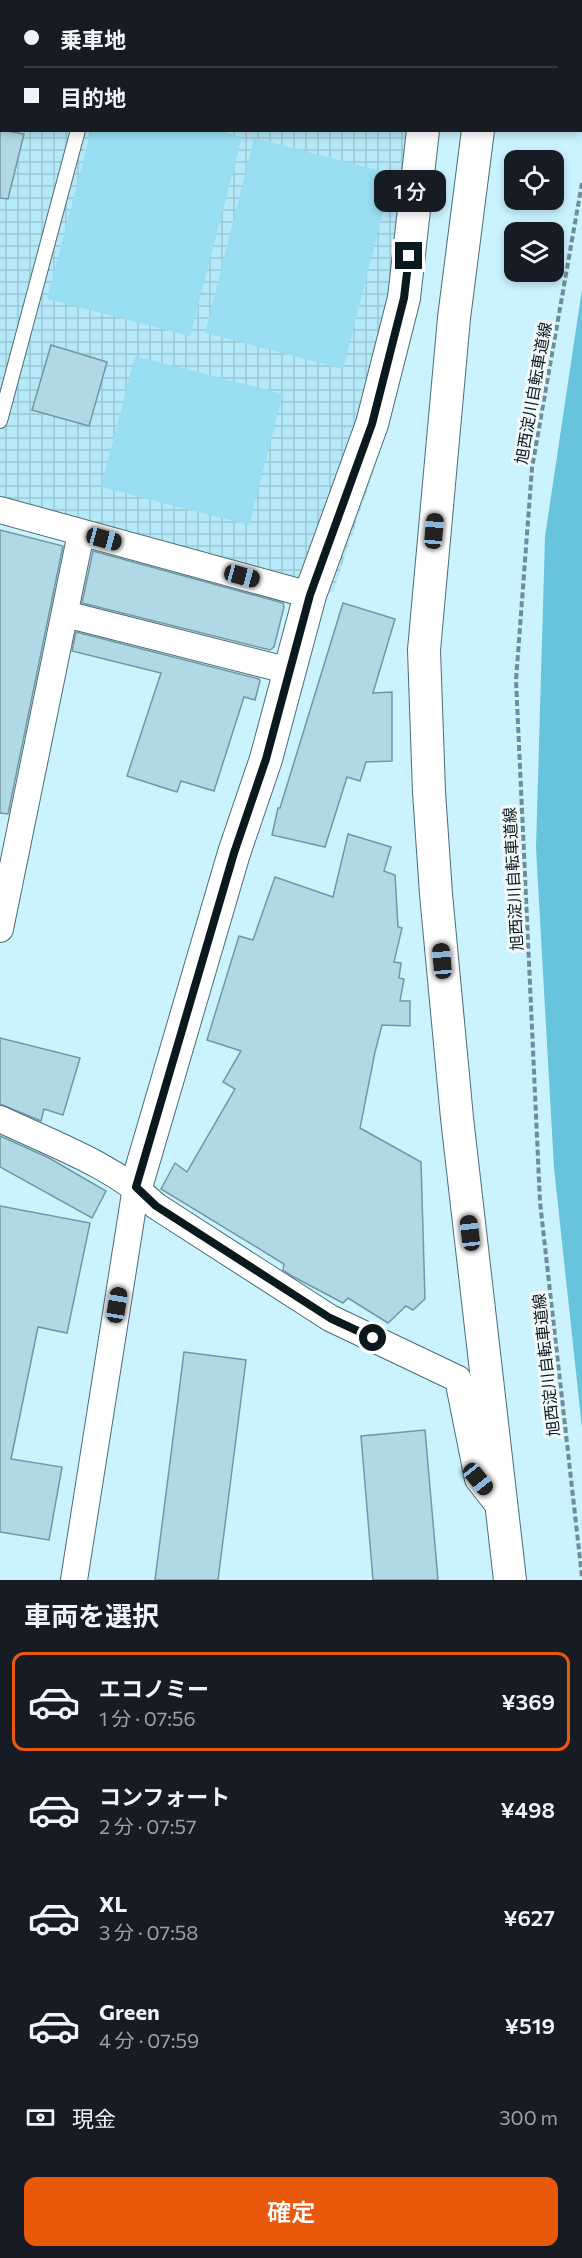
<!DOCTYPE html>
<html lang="ja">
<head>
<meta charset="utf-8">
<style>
	body { margin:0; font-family:Commissioner,"Noto Sans JP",sans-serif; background:#242831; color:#f1f3f6; height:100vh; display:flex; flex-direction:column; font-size:22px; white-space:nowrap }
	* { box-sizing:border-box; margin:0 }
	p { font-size:20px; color:#9ea1a6 }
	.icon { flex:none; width:33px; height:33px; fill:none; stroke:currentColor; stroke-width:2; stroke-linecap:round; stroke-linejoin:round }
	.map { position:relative; height:1580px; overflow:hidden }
	.sheet { display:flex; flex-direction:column; background:#171b24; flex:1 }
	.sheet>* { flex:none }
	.hud { position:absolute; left:0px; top:0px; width:582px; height:132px; box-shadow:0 3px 9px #0003; display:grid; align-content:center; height:132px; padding:0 24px; background:#171b24 }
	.buttons { position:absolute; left:504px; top:150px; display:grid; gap:12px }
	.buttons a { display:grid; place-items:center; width:60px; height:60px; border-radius:12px; background:#171b24; box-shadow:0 3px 9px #0003; font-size:30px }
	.end { position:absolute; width:27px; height:27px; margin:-14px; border:8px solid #09191d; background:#fff; box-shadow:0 0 0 3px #fff }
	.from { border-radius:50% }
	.bubble { position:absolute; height:42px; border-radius:12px; background:#171b24; box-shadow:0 3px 9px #0003; font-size:20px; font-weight:600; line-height:42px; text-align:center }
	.car { position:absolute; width:18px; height:36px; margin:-18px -9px; border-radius:8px; box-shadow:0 0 4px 2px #0007; background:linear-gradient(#222 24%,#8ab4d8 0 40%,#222 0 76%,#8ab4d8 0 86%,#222 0) }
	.hud b { display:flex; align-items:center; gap:21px; height:57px; font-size:22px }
	.hud b+b { border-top:2px solid #363941 }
	.hud i { width:15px; height:15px; background:#f1f3f6 }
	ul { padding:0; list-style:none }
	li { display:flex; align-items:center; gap:18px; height:99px; margin:0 12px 9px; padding:0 12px; border:3px solid transparent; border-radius:12px }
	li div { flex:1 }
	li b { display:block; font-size:22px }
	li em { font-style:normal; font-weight:600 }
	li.selected { border-color:#ea580c }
	li>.icon { width:54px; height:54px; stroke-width:1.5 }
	h2 { padding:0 24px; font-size:27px; line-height:72px }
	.pay { display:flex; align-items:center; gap:15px; height:66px; padding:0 24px; font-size:22px }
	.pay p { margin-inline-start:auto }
	.button { display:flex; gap:12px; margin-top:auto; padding:12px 24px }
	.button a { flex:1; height:69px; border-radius:12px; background:#ea580c; color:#fff; font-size:24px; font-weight:600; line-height:69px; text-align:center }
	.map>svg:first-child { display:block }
	.industrial { fill:url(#industrial-grid) }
	.grass { fill:#98dff3 }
	.water { fill:#67c4dc }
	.building { fill:#b1d9e5; stroke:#7298a3; stroke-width:1.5 }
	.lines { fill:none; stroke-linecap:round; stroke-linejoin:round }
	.service-casing { stroke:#496e79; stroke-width:16 }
	.minor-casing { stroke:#496e79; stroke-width:28 }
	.tertiary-casing { stroke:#496e79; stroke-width:34 }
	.path { stroke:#6f8d95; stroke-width:4; stroke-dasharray:6 3; stroke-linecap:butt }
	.service { stroke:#fff; stroke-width:14 }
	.minor { stroke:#fff; stroke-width:26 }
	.tertiary { stroke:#fff; stroke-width:32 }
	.route { stroke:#09191d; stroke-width:8 }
	.labels { text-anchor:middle; stroke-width:6; stroke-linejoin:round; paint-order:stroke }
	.street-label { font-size:16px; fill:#09191d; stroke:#f2fafc }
</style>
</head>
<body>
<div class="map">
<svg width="582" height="1580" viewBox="0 0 582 1580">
	<defs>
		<pattern id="industrial-grid" width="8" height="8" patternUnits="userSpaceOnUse" patternTransform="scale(1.5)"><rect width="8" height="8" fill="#b6e9f7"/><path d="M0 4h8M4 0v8" fill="none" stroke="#9bc7d3"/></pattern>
	</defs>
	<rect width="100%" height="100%" fill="#caf3ff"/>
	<polygon class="industrial" points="0,0 396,1 2,2 2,130 432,131 414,314 373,473 333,592 0,500"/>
	<g class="grass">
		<polygon points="220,131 242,137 190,336 47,299 91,131"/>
		<polygon points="254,138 393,174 343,369 205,333"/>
		<polygon points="135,356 283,394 249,525 101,487"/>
	</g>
	<polygon class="water" points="582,289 582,1428 554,1168 536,848 545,537"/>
	<g class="building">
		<polygon points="0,128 2,130 24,134 8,199 0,198"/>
		<polygon points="51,345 107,362 89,426 32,410"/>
		<polygon points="0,530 63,546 8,814 0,813"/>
		<polygon points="93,551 283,603 284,607 274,647 270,650 82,603"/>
		<polygon points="343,603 395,619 373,693 392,692 392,761 366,762 360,781 347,777 325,847 272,835 278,808 280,808"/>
		<polygon points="76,632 259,679 260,681 255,700 244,697 214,791 181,781 177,792 127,776 161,673 72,651"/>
		<polygon points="348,834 391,847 384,871 395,875 398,927 402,928 394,962 401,963 399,978 404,979 400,1001 410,1001 410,1026 382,1025 375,1052 360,1128 421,1162 425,1299 413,1310 406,1306 388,1323 348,1298 343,1303 292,1276 283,1270 284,1264 161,1189 175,1163 187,1172 235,1089 223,1082 241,1051 207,1040 239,936 253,940 275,877 333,897"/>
		<polygon points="0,1038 80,1058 63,1115 44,1109 41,1121 0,1104"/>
		<polygon points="0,1136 49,1158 106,1191 92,1218 0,1167"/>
		<polygon points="0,1206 90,1223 67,1333 38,1327 11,1459 62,1467 49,1540 0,1532"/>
		<polygon points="184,1352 246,1360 218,1580 155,1580"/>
		<polygon points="425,1430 438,1580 373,1580 361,1436"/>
	</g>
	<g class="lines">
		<defs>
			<g id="service">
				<polyline points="112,2 113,0"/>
				<polyline points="0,421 78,130"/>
			</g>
			<g id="minor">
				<polyline points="0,510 310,595"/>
				<polyline points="65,614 290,671"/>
				<polyline points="0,929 81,533"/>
				<path d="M0 1119C53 1144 113 1165 156 1206L330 1318 458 1379 478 1479 503 1511"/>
				<polyline points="74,1580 136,1187"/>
			</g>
			<g id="tertiary">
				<polyline points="410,0 411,2"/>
				<polyline points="485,2 485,0"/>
				<polyline points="478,130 454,318 424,650 429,792 436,894 457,1118 510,1580"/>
				<polyline points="136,1187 234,853 266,759 310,595 372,424 404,298 423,130"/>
			</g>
		</defs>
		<use href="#service" class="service-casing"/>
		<use href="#minor" class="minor-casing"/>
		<use href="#tertiary" class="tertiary-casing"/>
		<polyline class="path" points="582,183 532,468 516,680 540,1202 582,1577"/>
		<use href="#service" class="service"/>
		<use href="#minor" class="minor"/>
		<use href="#tertiary" class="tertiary"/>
	</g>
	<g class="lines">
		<polyline class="route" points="373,1338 330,1318 156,1206 136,1187 234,853 266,759 310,595 372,424 404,298 409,256"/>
	</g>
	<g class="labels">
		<g class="street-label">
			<text transform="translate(533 393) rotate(-80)" y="6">旭西淀川自転車道線</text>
			<text transform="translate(513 879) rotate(-93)" y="6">旭西淀川自転車道線</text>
			<text transform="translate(546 1365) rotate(-96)" y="6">旭西淀川自転車道線</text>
		</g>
	</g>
</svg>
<div class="buttons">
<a><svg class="icon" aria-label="locate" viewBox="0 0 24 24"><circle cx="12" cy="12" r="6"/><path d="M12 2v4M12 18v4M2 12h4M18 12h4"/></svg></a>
<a><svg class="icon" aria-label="layers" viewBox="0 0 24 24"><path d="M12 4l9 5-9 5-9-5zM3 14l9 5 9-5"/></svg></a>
</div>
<i class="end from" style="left:373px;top:1338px"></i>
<i class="end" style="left:409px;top:256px"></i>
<div class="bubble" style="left:374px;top:170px;width:72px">1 分</div>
<i class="car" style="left:434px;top:531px;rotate:5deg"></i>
<i class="car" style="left:104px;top:539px;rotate:105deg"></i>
<i class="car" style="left:242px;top:576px;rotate:105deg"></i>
<i class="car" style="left:442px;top:961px;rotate:355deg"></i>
<i class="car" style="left:470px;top:1233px;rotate:353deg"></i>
<i class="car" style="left:117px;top:1305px;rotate:9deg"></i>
<i class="car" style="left:478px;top:1479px;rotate:141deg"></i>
<div class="hud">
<b><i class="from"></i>乗車地</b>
<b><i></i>目的地</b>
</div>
</div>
<section class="sheet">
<h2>車両を選択</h2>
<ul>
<li class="selected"><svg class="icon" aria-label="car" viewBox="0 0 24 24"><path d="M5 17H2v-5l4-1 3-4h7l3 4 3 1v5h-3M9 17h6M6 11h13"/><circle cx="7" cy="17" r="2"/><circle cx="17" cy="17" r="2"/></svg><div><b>エコノミー</b><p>1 分 · 07:56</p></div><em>¥369</em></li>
<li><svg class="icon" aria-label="car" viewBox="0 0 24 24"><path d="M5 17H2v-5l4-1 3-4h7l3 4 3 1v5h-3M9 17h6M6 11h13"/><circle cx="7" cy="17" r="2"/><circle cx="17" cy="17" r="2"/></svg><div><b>コンフォート</b><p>2 分 · 07:57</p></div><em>¥498</em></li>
<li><svg class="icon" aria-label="car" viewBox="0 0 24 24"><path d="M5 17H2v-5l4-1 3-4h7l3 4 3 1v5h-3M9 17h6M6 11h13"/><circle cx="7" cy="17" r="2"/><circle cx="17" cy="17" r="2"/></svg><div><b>XL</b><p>3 分 · 07:58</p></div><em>¥627</em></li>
<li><svg class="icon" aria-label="car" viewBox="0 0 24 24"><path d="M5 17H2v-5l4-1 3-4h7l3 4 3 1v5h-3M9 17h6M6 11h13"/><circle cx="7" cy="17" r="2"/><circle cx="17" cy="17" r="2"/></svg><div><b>Green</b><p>4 分 · 07:59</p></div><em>¥519</em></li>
</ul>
<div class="pay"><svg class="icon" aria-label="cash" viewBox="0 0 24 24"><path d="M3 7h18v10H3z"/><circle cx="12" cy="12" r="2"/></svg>現金<p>300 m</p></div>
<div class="button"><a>確定</a></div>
</section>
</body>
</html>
